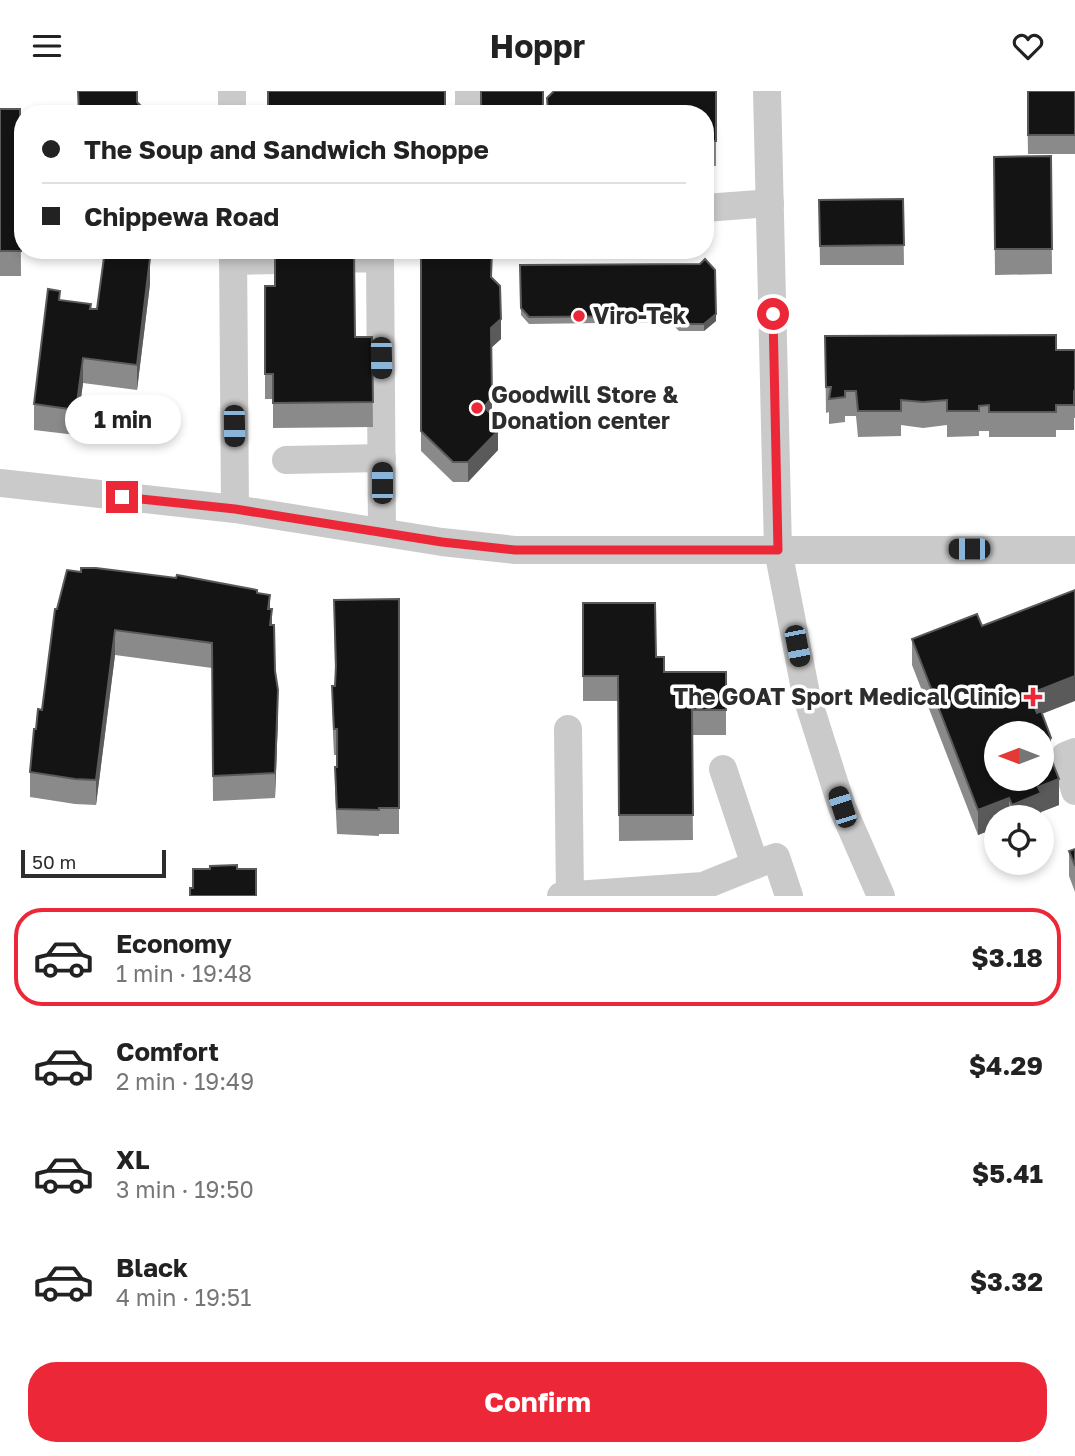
<!DOCTYPE html>
<html lang="en">
<head>
<meta charset="utf-8">
<style>
	body { margin:0; font-family:"Golos Text",sans-serif; background:#f6f6f6; color:#222; height:100vh; display:flex; flex-direction:column; font-size:26px; white-space:nowrap }
	* { box-sizing:border-box; margin:0 }
	p { font-size:23px; color:#767676 }
	.icon { flex:none; width:38px; height:38px; fill:none; stroke:currentColor; stroke-width:2; stroke-linecap:round; stroke-linejoin:round }
	.map { position:relative; height:805px; overflow:hidden }
	.details { display:flex; flex-direction:column; background:#fff; flex:1 }
	.details>* { flex:none }
	.banner { position:absolute; left:14px; top:14px; width:700px; height:154px; border-radius:28px; box-shadow:0 4px 10px #0003; display:grid; align-content:center; height:154px; padding:0 28px; background:#fff }
	.needle { width:46px; rotate:270deg }
	.buttons { position:absolute; left:984px; top:630px; display:grid; gap:14px }
	.buttons a { display:grid; place-items:center; width:70px; height:70px; border-radius:50%; background:#fff; box-shadow:0 4px 10px #0003; font-size:35px }
	.scale { position:absolute; left:21px; bottom:18px; width:145px; box-sizing:border-box; padding-left:7px; border:4px solid #2d2d2d; border-top:0; font-size:19px; line-height:24px; white-space:nowrap; color:#2d2d2d; -webkit-text-stroke:5px #fff; paint-order:stroke }
	.end { position:absolute; width:32px; height:32px; margin:-16px; border:9px solid #ec2737; background:#fff; box-shadow:0 0 0 4px #fff }
	.from { border-radius:50% }
	.bubble { position:absolute; height:49px; border-radius:24px; background:#fff; box-shadow:0 4px 10px #0003; font-size:23px; font-weight:700; line-height:49px; text-align:center }
	.car { position:absolute; width:21px; height:42px; margin:-21px -10px; border-radius:9px; box-shadow:0 0 5px 2px #0007; background:linear-gradient(#222 24%,#8ab4d8 0 40%,#222 0 76%,#8ab4d8 0 86%,#222 0) }
	.banner b { display:flex; align-items:center; gap:24px; height:66px; font-size:26px }
	.banner b+b { border-top:2px solid #e0e0e0 }
	.banner i { width:18px; height:18px; background:#222 }
	ul { padding:12px 0 0; list-style:none }
	li { display:flex; align-items:center; gap:21px; height:98px; margin:0 14px 10px; padding:0 14px; border:4px solid transparent; border-radius:28px }
	li div { flex:1 }
	li b { display:block; font-size:26px }
	li em { font-style:normal; font-weight:700 }
	li.current { border-color:#ec2737 }
	li>.icon { width:63px; height:63px; stroke-width:1.5 }
	.cta { display:flex; gap:14px; margin-top:auto; padding:14px 28px }
	.cta a { flex:1; height:80px; border-radius:28px; background:#ec2737; color:#fff; font-size:28px; font-weight:700; line-height:80px; text-align:center }
	header { display:flex; justify-content:space-between; align-items:center; height:91px; padding:0 28px; background:#fff; font-size:32px; font-weight:700 }
	.map>svg:first-child { display:block }
	.lines { fill:none; stroke-linecap:round; stroke-linejoin:round }
	.minor { stroke:#cacaca; stroke-width:28 }
	.wall { fill:#8a8a8a }
	.shaded-wall { fill:#5a5a5a }
	.building { fill:#141414; stroke:#5a5a5a; stroke-width:2; fill-rule:evenodd }
	.route { stroke:#ec2737; stroke-width:9 }
	.poi-dot { fill:#ec2737; stroke:#fff; stroke-width:2.5 }
	.labels { text-anchor:middle; stroke-width:7; stroke-linejoin:round; paint-order:stroke }
	.poi-label { font-size:23px; font-weight:bold; fill:#2d2d2d; stroke:#fff; text-anchor:start }
</style>
</head>
<body>
<header><svg class="icon" aria-label="menu" viewBox="0 0 24 24"><path d="M4 6h16M4 12h16M4 18h16"/></svg>Hoppr<svg class="icon" aria-label="heart" viewBox="0 0 24 24"><path d="M12 20l-8-8c-3-5 5-10 8-4 3-6 11-1 8 4z"/></svg></header>
<div class="map">
<svg width="1075" height="805" viewBox="0 0 1075 805">
	<rect width="100%" height="100%" fill="#fff"/>
	<g class="lines">
		<g class="minor">
			<polyline points="232,0 232,23"/>
			<polyline points="469,0 469,23"/>
			<polyline points="767,0 778,459 806,603 842,716 881,805"/>
			<polyline points="705,117 770,112"/>
			<polyline points="233,159 235,418"/>
			<polyline points="233,170 380,167 382,441"/>
			<polyline points="286,369 382,367"/>
			<polyline points="0,392 235,418 442,451 515,459 1075,459"/>
			<polyline points="568,638 570,805"/>
			<polyline points="1075,661 1065,665 1075,700"/>
			<polyline points="723,678 755,774 776,766 789,805"/>
			<polyline points="561,805 703,795 755,774"/>
		</g>
	</g>
	<g class="wall">
		<polygon points="716,0 716,75 705,75 705,23"/>
		<polygon points="1027,0 1075,0 1075,63 1028,63"/>
		<polygon points="0,18 20,18 21,185 0,185"/>
		<polygon points="1051,65 1052,183 995,184 994,66"/>
		<polygon points="903,108 904,174 820,174 819,109"/>
		<polygon points="421,163 492,186 501,248 492,256 492,324 498,359 468,391 453,391 421,360"/>
		<polygon points="127,164 150,193 137,299 83,292 76,344 34,339 34,313 60,209 97,218"/>
		<polygon points="520,174 716,230 704,240 679,240 670,231 529,233 521,224"/>
		<polygon points="265,195 355,246 372,246 373,336 273,337 273,308 265,308"/>
		<polygon points="825,245 1056,259 1075,259 1075,327 1074,327 1074,339 1056,339 1056,346 989,346 989,340 979,340 979,345 947,346 947,334 923,337 901,334 901,345 858,346 856,325 845,325 845,331 829,333 829,321 826,322"/>
		<polygon points="257,502 270,518 272,534 278,625 275,707 213,710 212,577 115,564 96,714 75,713 30,706 30,681 36,638 42,619 55,518"/>
		<polygon points="399,508 399,743 379,743 379,745 337,743 335,701 335,676 337,676 337,664 334,664 333,643 332,595 335,595 335,584 334,509"/>
		<polygon points="583,512 656,566 664,581 726,581 726,644 692,644 693,749 619,750 618,610 583,610"/>
		<polygon points="982,535 1042,623 1059,714 1041,721 1041,726 996,726 996,737 978,744 912,574 912,548"/>
		<polygon points="1075,758 1075,801 1069,785 1069,760"/>
	</g>
	<g class="shaded-wall">
		<polygon points="150,167 150,193 137,299 137,274"/>
		<polygon points="716,223 716,230 704,240 704,233"/>
		<polygon points="501,228 501,248 491,257 491,237"/>
		<polygon points="83,267 83,292 76,344 76,319"/>
		<polygon points="492,306 492,326 484,316"/>
		<polygon points="498,340 498,359 468,391 468,371"/>
		<polygon points="270,504 270,529 272,518 272,544 270,559 268,518"/>
		<polygon points="115,539 115,564 96,714 96,689"/>
		<polygon points="1075,585 1075,610 1029,628 1029,603"/>
		<polygon points="278,599 278,625 275,707 275,682"/>
		<polygon points="1051,647 1051,672 1044,650"/>
		<polygon points="1059,688 1059,714 1041,721 1041,726 1012,726 1012,714 1038,696"/>
		<polygon points="1009,707 1009,726 996,726 996,737 978,744 978,719"/>
	</g>
	<g class="building">
		<polygon points="78,0 137,0 137,11 149,23 79,23"/>
		<rect x="268" y="0" width="177" height="23"/>
		<rect x="481" y="0" width="62" height="23"/>
		<polygon points="554,0 716,0 716,50 705,50 705,23 548,23 547,7"/>
		<rect x="1028" y="0" width="47" height="44"/>
		<polygon points="0,18 20,18 21,160 0,160"/>
		<polygon points="1051,65 1052,158 995,158 994,66"/>
		<polygon points="903,108 904,154 820,155 819,109"/>
		<polygon points="105,159 127,160 126,164 150,167 137,274 83,267 76,319 34,313 48,198 60,200 59,209 91,213 90,218 97,218"/>
		<polygon points="275,159 354,159 355,246 372,246 373,311 273,312 273,283 265,283 265,195 275,195"/>
		<polygon points="425,159 491,159 492,160 491,186 500,195 501,228 491,237 492,306 484,316 493,325 498,325 498,340 468,371 453,371 421,340 421,163"/>
		<polygon points="705,168 715,179 716,223 704,233 679,233 670,225 529,226 521,217 520,174 700,173"/>
		<polygon points="1056,244 1056,259 1075,259 1075,302 1074,301 1074,314 1056,314 1056,321 989,321 989,314 979,315 979,320 947,320 947,309 923,311 901,309 901,320 858,320 856,300 845,300 845,306 829,308 831,296 826,296 825,245"/>
		<polygon points="81,477 96,477 176,487 177,484 257,499 257,502 270,504 268,518 272,518 270,534 274,534 275,580 278,599 275,682 213,685 212,552 115,539 96,689 75,688 30,681 34,638 36,638 38,618 42,619 55,518 57,518 67,479 81,481"/>
		<path d="M1075 499V585L1029 603 1037 622 1041 620 1051 647 1044 650 1059 688 1038 696 1041 702 1012 714 1009 707 978 719 912 548 977 523 982 535ZM996 642H1041V688H996Z"/>
		<polygon points="399,508 399,717 379,717 379,719 337,718 335,676 337,676 337,638 334,638 333,618 332,595 335,595 336,575 334,509"/>
		<polygon points="583,512 655,512 656,566 664,566 664,581 726,581 726,619 692,619 693,724 619,724 618,585 583,585"/>
		<polygon points="1075,758 1075,775 1069,760"/>
		<polygon points="237,774 237,778 256,778 256,805 190,805 190,797 193,797 193,778 210,778 210,775"/>
	</g>
	<g class="lines">
		<polyline class="route" points="122,406 235,418 442,451 515,459 778,459 773,223"/>
	</g>
	<g class="poi-dot">
		<circle cx="579" cy="225" r="7"/>
		<circle cx="477" cy="317" r="7"/>
		<path d="M1029.5 595.5h7v7h7v7h-7v7h-7v-7h-7v-7h7z"/>
	</g>
	<g class="labels">
		<g class="poi-label">
			<text x="593" y="233">Viro-Tek</text>
			<text x="491" y="312">Goodwill Store &amp;<tspan x="491" dy="26">Donation center</tspan></text>
			<text x="1017" y="614" text-anchor="end">The GOAT Sport Medical Clinic</text>
		</g>
	</g>
</svg>
<div class="buttons">
<a><svg class="needle" viewBox="-14 -14 28 28"><path d="M0-13l5 13h-10z" fill="#e53935"/><path d="M0 13l5-13h-10z" fill="#767676"/></svg></a>
<a><svg class="icon" aria-label="locate" viewBox="0 0 24 24"><circle cx="12" cy="12" r="6"/><path d="M12 2v4M12 18v4M2 12h4M18 12h4"/></svg></a>
</div>
<div class="scale">50 m</div>
<i class="end from" style="left:773px;top:223px"></i>
<i class="end" style="left:122px;top:406px"></i>
<div class="bubble" style="left:65px;top:304px;width:116px">1 min</div>
<i class="car" style="left:381px;top:267px;rotate:179deg"></i>
<i class="car" style="left:234px;top:335px;rotate:179deg"></i>
<i class="car" style="left:382px;top:392px;rotate:0deg"></i>
<i class="car" style="left:969px;top:458px;rotate:270deg"></i>
<i class="car" style="left:797px;top:555px;rotate:169deg"></i>
<i class="car" style="left:842px;top:716px;rotate:342deg"></i>
<div class="banner">
<b><i class="from"></i>The Soup and Sandwich Shoppe</b>
<b><i></i>Chippewa Road</b>
</div>
</div>
<section class="details">
<ul>
<li class="current"><svg class="icon" aria-label="car" viewBox="0 0 24 24"><path d="M5 17H2v-5l4-1 3-4h7l3 4 3 1v5h-3M9 17h6M6 11h13"/><circle cx="7" cy="17" r="2"/><circle cx="17" cy="17" r="2"/></svg><div><b>Economy</b><p>1 min · 19:48</p></div><em>$3.18</em></li>
<li><svg class="icon" aria-label="car" viewBox="0 0 24 24"><path d="M5 17H2v-5l4-1 3-4h7l3 4 3 1v5h-3M9 17h6M6 11h13"/><circle cx="7" cy="17" r="2"/><circle cx="17" cy="17" r="2"/></svg><div><b>Comfort</b><p>2 min · 19:49</p></div><em>$4.29</em></li>
<li><svg class="icon" aria-label="car" viewBox="0 0 24 24"><path d="M5 17H2v-5l4-1 3-4h7l3 4 3 1v5h-3M9 17h6M6 11h13"/><circle cx="7" cy="17" r="2"/><circle cx="17" cy="17" r="2"/></svg><div><b>XL</b><p>3 min · 19:50</p></div><em>$5.41</em></li>
<li><svg class="icon" aria-label="car" viewBox="0 0 24 24"><path d="M5 17H2v-5l4-1 3-4h7l3 4 3 1v5h-3M9 17h6M6 11h13"/><circle cx="7" cy="17" r="2"/><circle cx="17" cy="17" r="2"/></svg><div><b>Black</b><p>4 min · 19:51</p></div><em>$3.32</em></li>
</ul>
<div class="cta"><a>Confirm</a></div>
</section>
</body>
</html>
